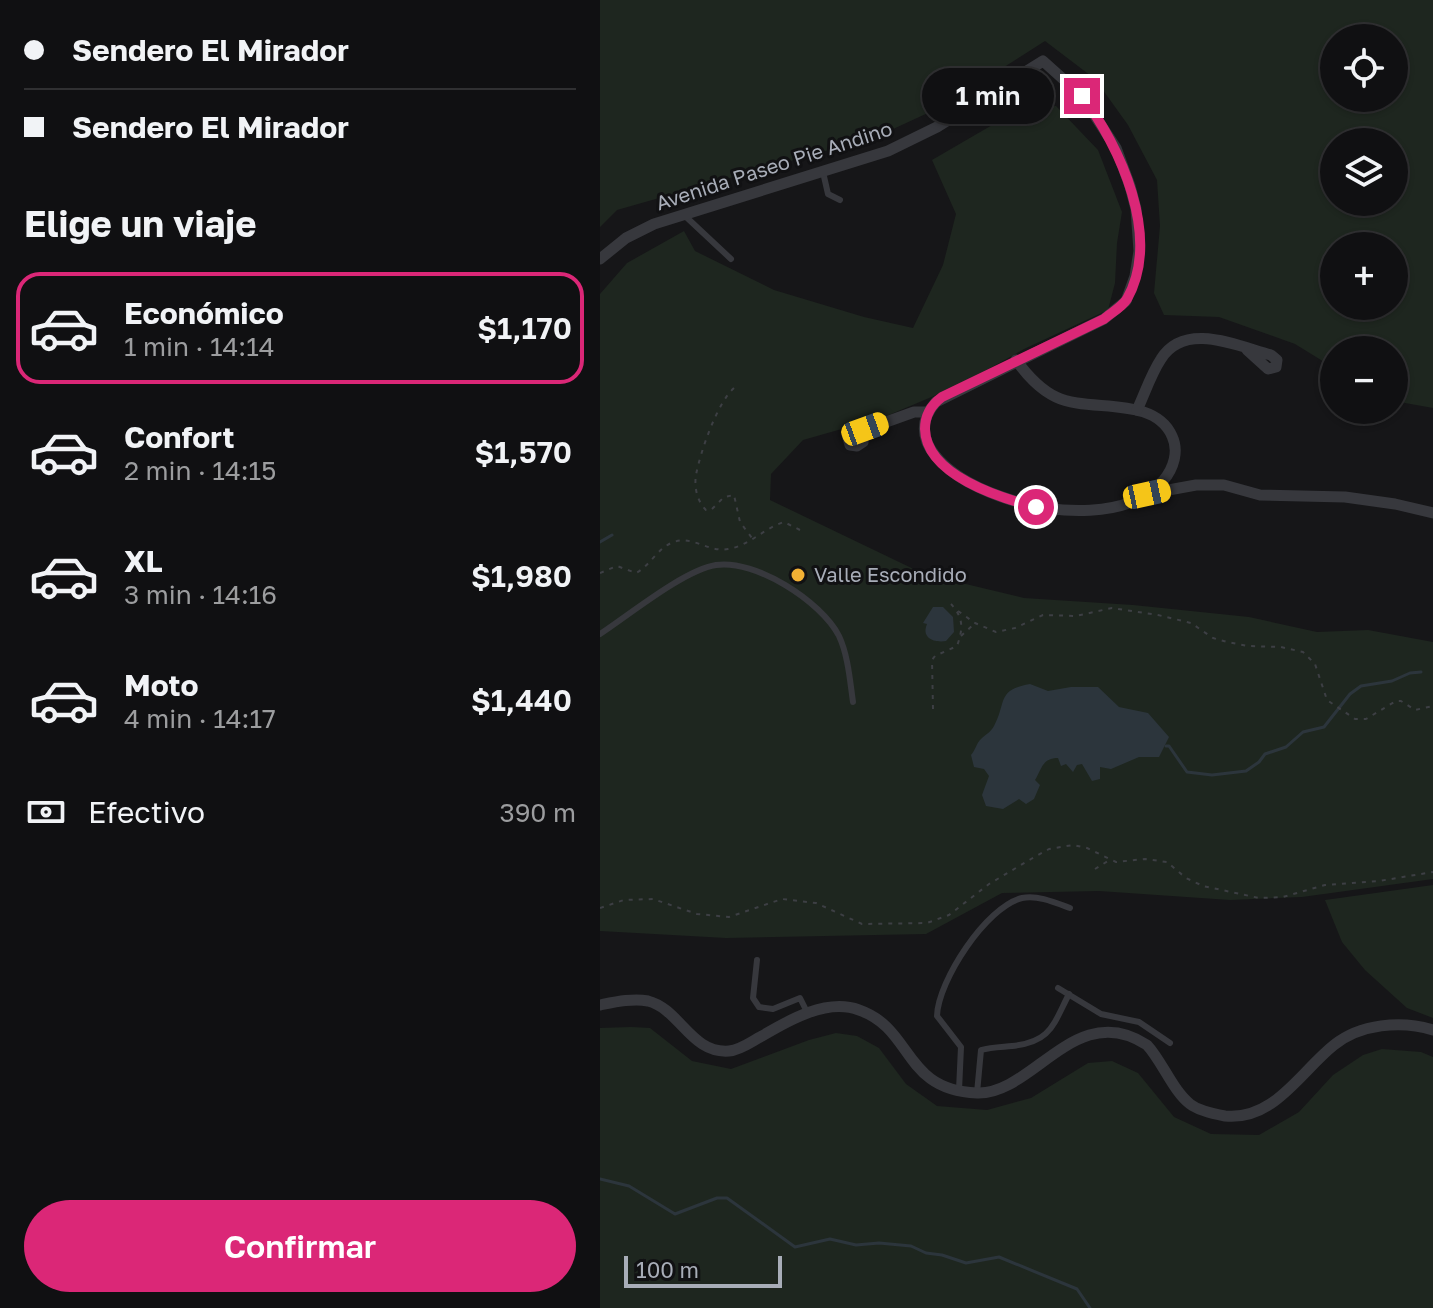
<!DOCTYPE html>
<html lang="es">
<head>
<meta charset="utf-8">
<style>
	body { margin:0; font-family:"Golos Text",sans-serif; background:#1e1e20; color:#f1f3f6; height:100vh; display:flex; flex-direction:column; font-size:30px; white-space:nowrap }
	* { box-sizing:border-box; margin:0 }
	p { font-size:26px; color:#9c9d9f }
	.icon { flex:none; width:44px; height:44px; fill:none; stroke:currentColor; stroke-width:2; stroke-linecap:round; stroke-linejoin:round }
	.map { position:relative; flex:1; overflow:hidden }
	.sheet { display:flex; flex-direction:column; background:#101012; width:600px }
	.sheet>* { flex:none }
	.top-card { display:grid; align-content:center; height:176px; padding:0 24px; background:#101012 }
	.fabs { position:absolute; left:720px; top:24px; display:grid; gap:16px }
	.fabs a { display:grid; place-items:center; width:88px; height:88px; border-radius:50%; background:#101012; box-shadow:0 2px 6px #0004,0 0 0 2px #303032; font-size:40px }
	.scale { position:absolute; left:24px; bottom:20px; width:158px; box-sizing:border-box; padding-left:8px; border:4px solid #a8adb8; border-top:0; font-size:22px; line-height:28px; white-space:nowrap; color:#a8adb8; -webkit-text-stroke:6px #111113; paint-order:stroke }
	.end { position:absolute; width:36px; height:36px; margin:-18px; border:10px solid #db2777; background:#fff; box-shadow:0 0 0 4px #fff }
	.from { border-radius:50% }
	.bubble { position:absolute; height:56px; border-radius:28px; background:#101012; box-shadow:0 2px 6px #0004,0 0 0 2px #303032; font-size:26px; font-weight:600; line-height:56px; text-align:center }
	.car { position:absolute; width:24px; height:48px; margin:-24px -12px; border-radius:10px; box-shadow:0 0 6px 2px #0007; background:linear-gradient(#f5c518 24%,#345 0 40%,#f5c518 0 76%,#345 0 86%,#f5c518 0) }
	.top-card b { display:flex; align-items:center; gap:28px; height:76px; font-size:30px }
	.top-card b+b { border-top:2px solid #303032 }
	.top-card i { width:20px; height:20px; background:#f1f3f6 }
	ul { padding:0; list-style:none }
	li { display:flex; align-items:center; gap:24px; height:112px; margin:0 16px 12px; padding:0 8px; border:4px solid transparent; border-radius:24px }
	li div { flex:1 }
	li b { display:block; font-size:30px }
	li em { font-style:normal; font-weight:600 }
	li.active { border-color:#db2777 }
	li>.icon { width:72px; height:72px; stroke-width:1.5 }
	h2 { padding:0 24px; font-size:36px; line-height:96px }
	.pay { display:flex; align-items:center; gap:20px; height:88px; padding:0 24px; font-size:30px }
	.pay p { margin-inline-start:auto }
	.cta { display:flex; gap:16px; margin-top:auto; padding:16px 24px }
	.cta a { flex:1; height:92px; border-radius:48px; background:#db2777; color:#fff; font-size:32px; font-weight:600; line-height:92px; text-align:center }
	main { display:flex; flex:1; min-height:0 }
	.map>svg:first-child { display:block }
	.green { fill:#1e261f; fill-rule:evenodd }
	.water { fill:#2c353c }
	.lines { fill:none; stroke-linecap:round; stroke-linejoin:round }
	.stream { stroke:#2c353c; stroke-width:3 }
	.path { stroke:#3d3f44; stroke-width:2; stroke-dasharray:4 6; stroke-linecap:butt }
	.lane { stroke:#37383d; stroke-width:6 }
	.street { stroke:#37383d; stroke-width:11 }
	.route { stroke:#db2777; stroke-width:10 }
	.poi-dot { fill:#f2b134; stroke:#111113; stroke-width:3 }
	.labels { text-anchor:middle; stroke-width:6; stroke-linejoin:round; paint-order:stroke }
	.street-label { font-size:20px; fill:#a8adb8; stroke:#111113 }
	.poi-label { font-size:20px; fill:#a8adb8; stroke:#111113; text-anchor:start }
</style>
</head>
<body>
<main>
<section class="sheet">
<div class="top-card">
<b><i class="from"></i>Sendero El Mirador</b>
<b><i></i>Sendero El Mirador</b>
</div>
<h2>Elige un viaje</h2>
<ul>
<li class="active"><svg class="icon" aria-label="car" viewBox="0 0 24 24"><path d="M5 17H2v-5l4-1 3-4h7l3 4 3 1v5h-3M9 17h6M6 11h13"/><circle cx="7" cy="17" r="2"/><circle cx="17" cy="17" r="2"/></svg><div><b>Económico</b><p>1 min · 14:14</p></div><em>$1,170</em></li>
<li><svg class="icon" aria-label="car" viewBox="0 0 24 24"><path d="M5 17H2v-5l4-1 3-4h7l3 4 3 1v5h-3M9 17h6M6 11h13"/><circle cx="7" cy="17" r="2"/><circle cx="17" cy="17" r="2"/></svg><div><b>Confort</b><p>2 min · 14:15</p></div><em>$1,570</em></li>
<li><svg class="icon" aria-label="car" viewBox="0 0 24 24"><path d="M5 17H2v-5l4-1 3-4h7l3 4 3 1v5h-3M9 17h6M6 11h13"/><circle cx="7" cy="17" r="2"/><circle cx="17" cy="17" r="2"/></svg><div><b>XL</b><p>3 min · 14:16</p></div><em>$1,980</em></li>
<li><svg class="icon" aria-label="car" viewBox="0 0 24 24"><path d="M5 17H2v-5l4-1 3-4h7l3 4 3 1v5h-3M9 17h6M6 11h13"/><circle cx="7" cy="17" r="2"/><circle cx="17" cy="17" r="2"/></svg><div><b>Moto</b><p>4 min · 14:17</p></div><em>$1,440</em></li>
</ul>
<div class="pay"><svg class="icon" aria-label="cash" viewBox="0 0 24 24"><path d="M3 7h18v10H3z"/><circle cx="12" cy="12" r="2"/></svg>Efectivo<p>390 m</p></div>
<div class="cta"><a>Confirmar</a></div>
</section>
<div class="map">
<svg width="833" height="1308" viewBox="0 0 833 1308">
	<rect width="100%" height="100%" fill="#161618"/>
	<g class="green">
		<path d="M0 0H833V408L794 401V350H734V368L695 344 619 317 564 315 554 293 560 226 557 180 528 125 495 79 445 41 343 106 278 136 17 210 0 227ZM794 38V98H734V38ZM794 142V202H734V142ZM734 246H794V306H734Z"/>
		<polygon points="425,106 456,106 498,150 522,212 517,243 515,283 508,310 424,349 360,385 284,417 203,440 171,474 170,500 324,574 424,598 533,605 649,617 717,632 768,630 833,642 833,879 702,897 630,900 499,891 402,893 326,934 126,938 0,931 0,294 27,263 84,231 95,251 174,290 264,317 313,328 343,265 356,214 332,160"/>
		<polygon points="833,885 833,1018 807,1008 765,970 742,942 725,900"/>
		<polygon points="31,1027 50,1028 92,1061 131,1069 209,1040 236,1033 257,1036 279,1048 306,1084 337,1106 387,1110 431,1098 488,1063 512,1061 538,1073 574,1117 611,1134 659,1135 699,1112 733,1075 763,1055 782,1049 821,1052 833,1057 833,1308 0,1308 0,1028"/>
	</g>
	<g class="water">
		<path d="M333 607H343L353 617 354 632 346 641C334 643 321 638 327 624L323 623Z"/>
		<path d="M430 684 448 691 471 687H498L519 707 548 713 569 737 559 757H539L511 769 500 767V779L492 781 482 764 477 765 473 772 466 764 461 766 458 758C442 758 442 769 435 780L440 785 434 799 426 804 419 799 403 809 386 806 382 795 389 776 384 769 374 767 371 755C375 751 377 742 381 739 386 734 391 732 394 726 407 702 396 690 430 684Z"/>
	</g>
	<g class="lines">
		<g class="stream">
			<polyline points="0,542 12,535"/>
			<polyline points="566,746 569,746 587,772 612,775 646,771 659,762 665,754 686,747 703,732 724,727 750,694 761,686 792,681 810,673 821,672"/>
			<polyline points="0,1179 29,1186 75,1214 117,1198 127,1198 195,1247 230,1239 256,1245 279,1243 311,1246 326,1253 342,1255 366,1263 399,1257 477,1289 490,1308"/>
		</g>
		<g class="path">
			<path d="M134 388C117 403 100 453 96 475 94 487 97 501 106 510H111L124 497 134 495 140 522 152 538"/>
			<path d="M0 573 17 566 36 573C51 565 58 547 74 542 92 535 109 553 128 549 149 546 164 528 184 522L200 530"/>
			<polyline points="358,611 375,623 396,632 415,628 443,615 476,616 512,608 558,615 591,623 613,638 627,642 648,646 681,647 703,652 715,664 727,700 755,719 766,719 796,701 801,701 815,710 833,706"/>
			<polyline points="361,636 374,624"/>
			<path d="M333 709 332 660 335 656 357 646C363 629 364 618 351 604"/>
			<polyline points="495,869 508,861"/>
			<polyline points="0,908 24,900 53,899 97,914 129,917 182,899 216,903 262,924 327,923 349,915 389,884 431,859 449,849 473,845 487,848 516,862 545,859 567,862 586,878 603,886 659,898 683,897 725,885 779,881 833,872"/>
		</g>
		<g class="lane">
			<polyline points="223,172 228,194 240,200"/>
			<polyline points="84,215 131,259"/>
			<path d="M0 634C29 615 84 570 116 565 155 559 221 601 239 636 248 655 250 681 253 702"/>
			<polyline points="157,960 153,998 159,1007 173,1009 200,998 208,1014"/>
			<polyline points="458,988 501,1014 539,1022 570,1043"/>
			<path d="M359 1090 361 1047 337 1016C338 981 386 907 422 898 438 895 454 902 470 908"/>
			<path d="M377 1093 381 1050C391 1047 402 1047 412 1046 451 1042 453 1025 469 994"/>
		</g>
		<g class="street">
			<path d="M0 259 26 238 54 224 288 151 337 127 443 61 482 96 516 148 530 186 536 209 539 251 535 276 526 301 504 319 336 402C271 473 496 556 563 481 574 468 579 451 572 436 554 395 489 413 456 397 439 389 427 375 416 360"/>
			<path d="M537 410C545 393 551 374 561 359 585 321 637 346 671 355L677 360 676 367 668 369 647 350"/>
			<polyline points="261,431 263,442 257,446 250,445 247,435 251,429 261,431 314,412 328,412"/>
			<polyline points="552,493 596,485 624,485 660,495 745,497 795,504 833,513"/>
			<path d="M0 1005C15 1002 33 998 48 1001 80 1009 91 1054 129 1051 141 1050 152 1041 162 1036 189 1020 227 998 259 1010 314 1029 302 1090 377 1093 433 1095 476 998 547 1045 562 1061 573 1091 590 1104 599 1111 614 1114 625 1116 674 1121 700 1072 734 1045 760 1024 801 1020 833 1030"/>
		</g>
	</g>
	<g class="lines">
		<path class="route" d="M436 507C400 498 326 475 325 429 325 415 331 405 342 397L504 319C511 313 522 307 527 299 562 237 520 146 482 96"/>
	</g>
	<circle class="poi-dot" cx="198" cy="575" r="8"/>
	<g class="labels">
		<g class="street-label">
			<text transform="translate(174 166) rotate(-18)" y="7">Avenida Paseo Pie Andino</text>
		</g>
		<g class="poi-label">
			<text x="214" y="582">Valle Escondido</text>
		</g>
	</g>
</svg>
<div class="fabs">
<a><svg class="icon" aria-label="locate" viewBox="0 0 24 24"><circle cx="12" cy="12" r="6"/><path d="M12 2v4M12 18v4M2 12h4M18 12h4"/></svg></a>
<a><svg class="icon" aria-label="layers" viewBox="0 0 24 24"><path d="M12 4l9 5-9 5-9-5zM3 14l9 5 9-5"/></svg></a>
<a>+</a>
<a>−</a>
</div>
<div class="scale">100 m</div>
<i class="end from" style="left:436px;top:507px"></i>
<i class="end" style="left:482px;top:96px"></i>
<div class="bubble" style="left:322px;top:68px;width:132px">1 min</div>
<i class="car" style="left:265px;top:429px;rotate:70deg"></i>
<i class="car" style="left:547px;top:494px;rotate:78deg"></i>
</div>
</main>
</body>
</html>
